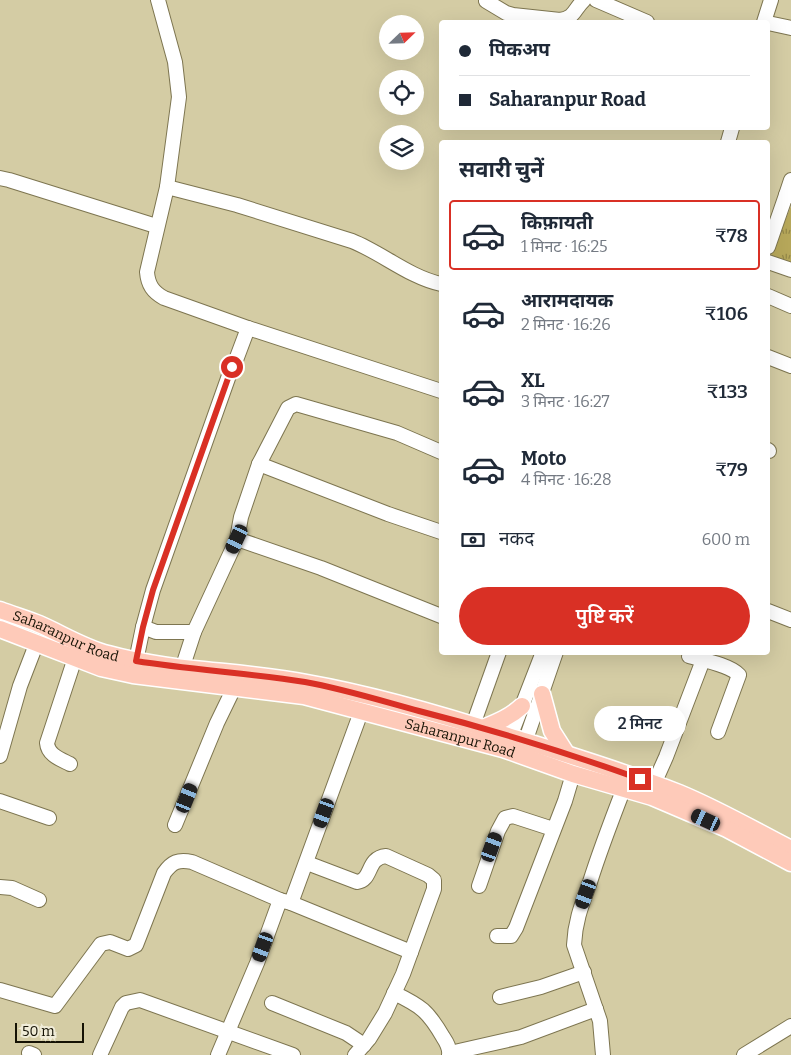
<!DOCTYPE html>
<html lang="hi">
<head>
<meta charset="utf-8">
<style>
	body { margin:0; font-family:Bitter,"Noto Sans Devanagari",serif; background:#f6f6f7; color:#1f2937; height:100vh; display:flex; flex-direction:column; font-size:19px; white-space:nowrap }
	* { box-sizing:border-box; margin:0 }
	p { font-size:16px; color:#747a83 }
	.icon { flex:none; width:28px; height:28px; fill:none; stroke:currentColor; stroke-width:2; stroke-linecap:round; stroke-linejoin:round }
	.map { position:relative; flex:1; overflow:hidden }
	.details { position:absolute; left:439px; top:140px; width:331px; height:515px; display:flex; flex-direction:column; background:#fff; border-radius:5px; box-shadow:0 5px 20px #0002 }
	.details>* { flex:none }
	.hud { position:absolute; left:439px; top:20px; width:331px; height:110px; border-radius:5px; box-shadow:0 5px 20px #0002; display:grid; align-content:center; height:110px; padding:0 20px; background:#fff }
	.needle { width:32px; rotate:67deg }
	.fabs { position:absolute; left:379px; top:15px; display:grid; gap:10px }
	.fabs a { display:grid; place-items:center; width:45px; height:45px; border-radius:50%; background:#fff; box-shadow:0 5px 20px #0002; font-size:25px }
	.scale { position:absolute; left:15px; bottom:12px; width:69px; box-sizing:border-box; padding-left:5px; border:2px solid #151204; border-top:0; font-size:14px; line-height:18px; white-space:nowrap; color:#151204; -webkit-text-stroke:4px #f0ecd8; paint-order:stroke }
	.end { position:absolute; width:22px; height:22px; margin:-11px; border:6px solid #d93025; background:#fff; box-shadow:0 0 0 2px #fff }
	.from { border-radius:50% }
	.bubble { position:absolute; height:35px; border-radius:18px; background:#fff; box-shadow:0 5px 20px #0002; font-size:16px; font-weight:600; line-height:35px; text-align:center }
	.car { position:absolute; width:15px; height:30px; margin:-15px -8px; border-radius:6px; box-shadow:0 0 4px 1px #0007; background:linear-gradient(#222 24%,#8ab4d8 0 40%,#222 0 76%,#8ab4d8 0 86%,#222 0) }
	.hud b { display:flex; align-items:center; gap:18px; height:48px; font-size:19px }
	.hud b+b { border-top:1px solid #e0e1e3 }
	.hud i { width:12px; height:12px; background:#1f2937 }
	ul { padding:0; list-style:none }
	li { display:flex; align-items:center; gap:15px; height:70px; margin:0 10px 8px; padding:0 10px; border:2px solid transparent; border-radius:5px }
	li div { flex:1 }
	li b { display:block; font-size:19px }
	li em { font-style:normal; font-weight:600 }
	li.selected { border-color:#d93025 }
	li>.icon { width:45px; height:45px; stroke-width:1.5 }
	h2 { padding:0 20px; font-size:22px; line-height:60px }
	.pay { display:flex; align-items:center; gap:12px; height:55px; padding:0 20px; font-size:19px }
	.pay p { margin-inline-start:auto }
	.button { display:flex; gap:10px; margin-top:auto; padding:10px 20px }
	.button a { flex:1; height:58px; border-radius:30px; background:#d93025; color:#fff; font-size:20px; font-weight:600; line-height:58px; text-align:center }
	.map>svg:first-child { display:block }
	.grass { fill:url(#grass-tufts) }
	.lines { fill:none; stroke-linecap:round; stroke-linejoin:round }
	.minor-casing { stroke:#7d7550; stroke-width:16 }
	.major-casing { stroke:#fff; stroke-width:19 }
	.minor { stroke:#fff; stroke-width:14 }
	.major { stroke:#fecab9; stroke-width:16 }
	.route { stroke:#d93025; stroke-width:6 }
	.labels { text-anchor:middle; stroke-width:4.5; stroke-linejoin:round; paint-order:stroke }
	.street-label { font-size:14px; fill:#151204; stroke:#f0ecd8 }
</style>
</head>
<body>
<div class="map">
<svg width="791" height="1055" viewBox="0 0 791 1055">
	<defs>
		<pattern id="grass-tufts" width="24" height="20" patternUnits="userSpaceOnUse" patternTransform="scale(1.25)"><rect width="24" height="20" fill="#b6a75a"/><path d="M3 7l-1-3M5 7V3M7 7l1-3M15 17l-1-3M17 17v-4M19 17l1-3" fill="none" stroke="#938748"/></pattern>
	</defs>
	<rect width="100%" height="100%" fill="#d4cca4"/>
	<polygon class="grass" points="791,206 791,264 770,258"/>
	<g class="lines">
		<defs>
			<g id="minor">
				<path d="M158 0 175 62 179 97 167 187 147 272C148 285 153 292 164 298L248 328 441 391"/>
				<polyline points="596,0 647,22"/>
				<path d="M486 1 506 13 513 15 560 20C575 18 574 9 584 0"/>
				<polyline points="764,22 771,0"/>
				<polyline points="768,23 791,28"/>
				<polyline points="728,142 732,128"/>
				<polyline points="0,178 9,180 156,226"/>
				<path d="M167 187 237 205 352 241C382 253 409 277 441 284"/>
				<polyline points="786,195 791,180"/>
				<polyline points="768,247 786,195 791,196"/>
				<polyline points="768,262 791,270"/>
				<polyline points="768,296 791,306"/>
				<polyline points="768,357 791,366"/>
				<polyline points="768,450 769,451"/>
				<polyline points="259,464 388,514 441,532"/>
				<polyline points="237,539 321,568 441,616"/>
				<polyline points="768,611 791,620"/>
				<polyline points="143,627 156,632 194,632"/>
				<path d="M689 656C703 660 730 665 739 675L718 732"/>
				<polyline points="136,661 143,627 153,590 232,367 236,360 248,328"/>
				<polyline points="182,669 194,632 237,539 241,517 259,464 288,408 296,404 303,406 397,433 441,452"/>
				<polyline points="473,725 499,652"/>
				<polyline points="505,746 510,737 543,652"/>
				<polyline points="522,751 556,652"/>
				<polyline points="0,756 20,686 37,642"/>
				<path d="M70 764C60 759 48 755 47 743L75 658"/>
				<polyline points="654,784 666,757 703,660"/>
				<polyline points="0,801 49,818"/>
				<polyline points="175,825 217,723 234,688"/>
				<path d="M307 863 357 882C373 880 366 858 386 856L428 875 434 880V889L403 974 385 1013 369 1039 355 1055"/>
				<polyline points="479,886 498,831 505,818 513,816 553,829"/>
				<polyline points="0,887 12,888 39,900"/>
				<polyline points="291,903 361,712"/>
				<polyline points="497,936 511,936 516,928 565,801 573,774"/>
				<path d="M0 990 55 1006 101 944 110 942 128 949 136 945 164 873C172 862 178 859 192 862L280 900 291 903 411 952"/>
				<path d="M394 993C421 1006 428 1011 443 1037 447 1043 450 1048 449 1055"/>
				<polyline points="500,997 541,987 584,972"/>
				<polyline points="272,1003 346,1033 364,1045"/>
				<polyline points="29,1053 34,1055"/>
				<polyline points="450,1053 521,1037 596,1009"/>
				<polyline points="100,1055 122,1007 126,1003 140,1000 293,1055"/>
				<polyline points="218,1055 257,963 280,900"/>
				<path d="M603 1055 600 1021 574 945C575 921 582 904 590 882 600 850 612 819 624 788"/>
				<polyline points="744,1055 791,1026"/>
			</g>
			<g id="major">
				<path id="s1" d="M0 610C13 615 27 619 39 624 62 634 84 648 108 654 173 672 241 670 307 683 375 695 443 715 508 736 566 754 623 771 679 793 718 809 754 830 791 849"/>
				<path id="s2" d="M0 629 101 668 133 675 304 696 503 749 573 774 652 797 727 829 791 863"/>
				<polyline points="542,694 552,731 566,753"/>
				<path d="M483 728C498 722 510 717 522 706"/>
			</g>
		</defs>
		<use href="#minor" class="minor-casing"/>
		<use href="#major" class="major-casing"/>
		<use href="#minor" class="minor"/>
		<use href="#major" class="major"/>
	</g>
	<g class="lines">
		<path class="route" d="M232 367 153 590 143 627 136 661C192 670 249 673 305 682 344 689 382 701 419 711 494 730 568 753 640 779"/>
	</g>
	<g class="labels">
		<g class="street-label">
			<text dy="5" stroke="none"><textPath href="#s1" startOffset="71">Saharanpur Road</textPath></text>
			<text dy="5" stroke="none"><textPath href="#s2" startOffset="475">Saharanpur Road</textPath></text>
		</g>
	</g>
</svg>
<div class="fabs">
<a><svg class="needle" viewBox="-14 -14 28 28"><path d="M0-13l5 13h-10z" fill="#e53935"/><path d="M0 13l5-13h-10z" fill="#747a83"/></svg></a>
<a><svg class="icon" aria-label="locate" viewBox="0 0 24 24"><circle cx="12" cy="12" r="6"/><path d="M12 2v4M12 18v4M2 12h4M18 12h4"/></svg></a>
<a><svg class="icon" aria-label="layers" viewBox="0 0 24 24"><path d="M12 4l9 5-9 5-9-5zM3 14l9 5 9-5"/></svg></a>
</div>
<div class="scale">50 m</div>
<i class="end from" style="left:232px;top:367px"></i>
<i class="end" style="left:640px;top:779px"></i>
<div class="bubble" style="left:594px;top:706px;width:92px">2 मिनट</div>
<i class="car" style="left:237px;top:539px;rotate:205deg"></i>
<i class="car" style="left:187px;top:798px;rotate:22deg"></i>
<i class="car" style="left:324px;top:813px;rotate:200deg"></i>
<i class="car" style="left:706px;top:820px;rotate:295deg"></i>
<i class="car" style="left:492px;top:847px;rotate:20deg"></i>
<i class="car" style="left:586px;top:894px;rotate:200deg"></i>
<i class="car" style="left:263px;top:947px;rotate:200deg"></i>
<div class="hud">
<b><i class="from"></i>पिकअप</b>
<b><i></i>Saharanpur Road</b>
</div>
<section class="details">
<h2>सवारी चुनें</h2>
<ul>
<li class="selected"><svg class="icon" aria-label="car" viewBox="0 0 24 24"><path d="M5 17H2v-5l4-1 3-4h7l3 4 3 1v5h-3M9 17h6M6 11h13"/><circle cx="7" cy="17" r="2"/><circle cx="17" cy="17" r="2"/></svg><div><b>किफ़ायती</b><p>1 मिनट · 16:25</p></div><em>₹78</em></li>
<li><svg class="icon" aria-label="car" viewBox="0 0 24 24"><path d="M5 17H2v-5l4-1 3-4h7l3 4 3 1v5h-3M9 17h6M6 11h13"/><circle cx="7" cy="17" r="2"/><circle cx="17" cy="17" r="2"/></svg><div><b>आरामदायक</b><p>2 मिनट · 16:26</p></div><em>₹106</em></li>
<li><svg class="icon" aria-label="car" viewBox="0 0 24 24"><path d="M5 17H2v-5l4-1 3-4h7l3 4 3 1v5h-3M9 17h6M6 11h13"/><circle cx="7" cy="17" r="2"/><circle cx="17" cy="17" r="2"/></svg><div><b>XL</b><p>3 मिनट · 16:27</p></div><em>₹133</em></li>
<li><svg class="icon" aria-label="car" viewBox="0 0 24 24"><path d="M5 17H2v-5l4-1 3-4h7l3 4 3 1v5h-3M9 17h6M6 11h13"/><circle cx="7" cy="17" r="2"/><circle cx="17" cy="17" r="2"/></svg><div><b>Moto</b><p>4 मिनट · 16:28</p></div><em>₹79</em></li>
</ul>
<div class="pay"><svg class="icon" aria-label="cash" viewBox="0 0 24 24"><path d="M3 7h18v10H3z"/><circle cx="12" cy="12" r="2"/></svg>नकद<p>600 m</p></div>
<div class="button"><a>पुष्टि करें</a></div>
</section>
</div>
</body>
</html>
